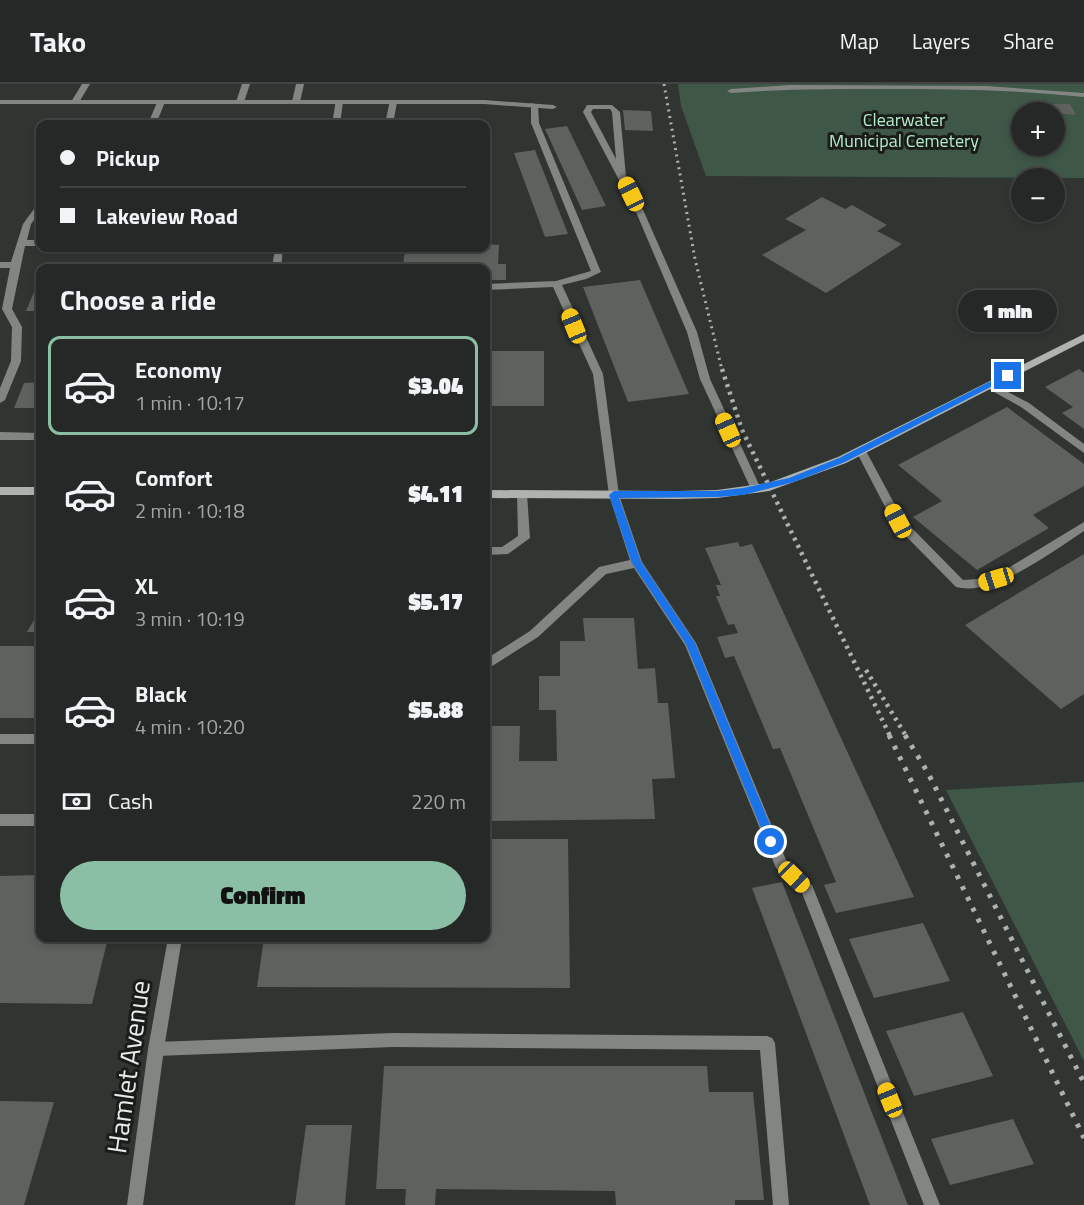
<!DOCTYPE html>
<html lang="en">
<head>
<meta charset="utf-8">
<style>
	body { margin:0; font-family:"Titillium Web",sans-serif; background:#2d302e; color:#f1f3f6; height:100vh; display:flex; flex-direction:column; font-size:22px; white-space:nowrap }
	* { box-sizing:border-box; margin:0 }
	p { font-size:20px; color:#a3a6a7 }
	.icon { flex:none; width:33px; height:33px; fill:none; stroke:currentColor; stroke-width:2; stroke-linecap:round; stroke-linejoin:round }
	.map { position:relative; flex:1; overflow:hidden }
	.side { position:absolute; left:36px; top:180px; width:454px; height:678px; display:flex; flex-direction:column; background:#252826; border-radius:12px; box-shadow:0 3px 9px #0003,0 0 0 2px #424443 }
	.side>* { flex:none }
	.top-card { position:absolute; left:36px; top:36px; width:454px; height:132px; border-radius:12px; box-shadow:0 3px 9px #0003,0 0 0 2px #424443; display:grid; align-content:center; height:132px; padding:0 24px; background:#252826 }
	.tools { position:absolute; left:1011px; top:18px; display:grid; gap:12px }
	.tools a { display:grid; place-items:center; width:54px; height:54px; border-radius:50%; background:#252826; box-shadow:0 3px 9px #0003,0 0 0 2px #424443; font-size:30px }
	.end { position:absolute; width:27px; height:27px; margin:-14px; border:8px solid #1a73e8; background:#fff; box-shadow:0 0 0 3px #fff }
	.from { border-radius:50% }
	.bubble { position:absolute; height:42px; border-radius:21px; background:#252826; box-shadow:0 3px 9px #0003,0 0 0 2px #424443; font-size:20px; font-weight:800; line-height:42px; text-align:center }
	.car { position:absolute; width:18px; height:36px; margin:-18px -9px; border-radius:8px; box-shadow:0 0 4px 2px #0007; background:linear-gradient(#f5c518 24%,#345 0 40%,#f5c518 0 76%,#345 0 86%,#f5c518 0) }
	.top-card b { display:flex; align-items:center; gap:21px; height:57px; font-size:22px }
	.top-card b+b { border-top:2px solid #424443 }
	.top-card i { width:15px; height:15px; background:#f1f3f6 }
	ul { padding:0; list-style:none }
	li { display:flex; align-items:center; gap:18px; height:99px; margin:0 12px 9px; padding:0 12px; border:3px solid transparent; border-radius:12px }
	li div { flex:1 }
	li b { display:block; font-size:22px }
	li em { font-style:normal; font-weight:800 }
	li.on { border-color:#8abfa5 }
	li>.icon { width:54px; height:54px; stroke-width:1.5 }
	h2 { padding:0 24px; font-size:27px; line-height:72px }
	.pay { display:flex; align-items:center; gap:15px; height:66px; padding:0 24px; font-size:22px }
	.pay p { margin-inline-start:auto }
	.primary-button { display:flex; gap:12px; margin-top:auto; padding:12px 24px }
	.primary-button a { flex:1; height:69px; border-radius:36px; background:#8abfa5; color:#111; font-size:24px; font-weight:800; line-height:69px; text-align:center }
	header { display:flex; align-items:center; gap:36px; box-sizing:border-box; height:84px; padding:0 30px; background:#252826; border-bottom:2px solid #424443 }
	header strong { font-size:28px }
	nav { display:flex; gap:33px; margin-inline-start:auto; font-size:21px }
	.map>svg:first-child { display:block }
	.green { fill:#3e5747; fill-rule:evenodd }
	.building { fill:#5d625e }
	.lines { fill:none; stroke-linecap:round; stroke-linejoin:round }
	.lane { fill:#838583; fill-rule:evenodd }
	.street { fill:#838583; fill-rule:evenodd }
	.secondary { fill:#afb3b0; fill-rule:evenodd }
	.rail-far2 { stroke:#aeb2af; stroke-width:3; stroke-dasharray:2 4.5; stroke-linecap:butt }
	.rail-far1 { stroke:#aeb2af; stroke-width:4.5; stroke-dasharray:3 5; stroke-linecap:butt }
	.rail { stroke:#aeb2af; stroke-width:5; stroke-dasharray:4 8; stroke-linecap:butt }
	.route { fill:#1a73e8 }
	.labels { text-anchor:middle; stroke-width:6; stroke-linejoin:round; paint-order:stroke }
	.far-park-label { font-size:18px; fill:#b4ebc8; stroke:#1a1c1a }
	.near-street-label { font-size:27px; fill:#e8ebe9; stroke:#1a1c1a }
</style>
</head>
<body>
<header>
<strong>Tako</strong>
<nav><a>Map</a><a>Layers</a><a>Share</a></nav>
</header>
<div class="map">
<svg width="1084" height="1121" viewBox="0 0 1084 1121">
	<rect width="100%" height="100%" fill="#313532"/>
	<g class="green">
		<path d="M678 0H1084V94L706 92 681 22ZM1022 28H1054V62H1022Z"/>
		<polygon points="1084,698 1084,977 946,706"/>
	</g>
	<g class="building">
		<polygon points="1041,20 1070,20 1076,31 1045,28"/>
		<polygon points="623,26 651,27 653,47 625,46"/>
		<polygon points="567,42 606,122 582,126 545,45"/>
		<polygon points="535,66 568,150 545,153 514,69"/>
		<polygon points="822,113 845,125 852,121 887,141 877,147 902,160 826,209 762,171 806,146 785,135"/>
		<polygon points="486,160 499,161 498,180 506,180 506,196 486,196 486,184 403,184 405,164 486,164"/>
		<polygon points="170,181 256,182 256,184 169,184"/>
		<polygon points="40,194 40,227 26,227"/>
		<polygon points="640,196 689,310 628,318 583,203"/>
		<rect x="486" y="267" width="58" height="55"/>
		<polygon points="1079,285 1084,289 1084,345 1062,329 1073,323 1045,303"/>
		<polygon points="40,298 40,324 14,324 24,299"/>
		<polygon points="1007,323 1084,380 1084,402 1033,431 1049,444 977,486 913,433 942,417 898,381"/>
		<polygon points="738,458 740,463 752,460 914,813 836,829 824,801 836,798 780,664 773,665 734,572 725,574 717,553 738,549 734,540 728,541 716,512 720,512 716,501 721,501 705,464"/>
		<polygon points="1084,470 1084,610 1061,625 965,541"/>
		<polygon points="40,526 40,548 27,548"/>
		<polygon points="583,534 634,534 638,585 655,584 658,619 668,619 675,694 652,695 655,735 486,737 486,642 520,642 519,677 557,677 556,626 539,626 539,592 560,592 560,557 585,557"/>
		<rect x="0" y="562" width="40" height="72"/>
		<polygon points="486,755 568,755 570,904 257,903 264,854 486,854"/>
		<polygon points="40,791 40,854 108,854 92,920 0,919 0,792"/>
		<polygon points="782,798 908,1121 870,1121 752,804"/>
		<polygon points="923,839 950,897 874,914 849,855"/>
		<polygon points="963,928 993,992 914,1012 886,947"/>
		<polygon points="384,982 707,982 709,1008 753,1008 764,1116 735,1116 735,1121 616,1121 615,1107 436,1105 435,1121 405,1121 406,1105 376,1105"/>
		<polygon points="0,1017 54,1018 24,1121 0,1121"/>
		<polygon points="1013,1035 1034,1080 950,1101 931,1055"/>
		<polygon points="306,1041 352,1041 345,1121 295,1121"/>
	</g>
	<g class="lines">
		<g class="lane">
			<polygon points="82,0 90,0 78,20 72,20 71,18"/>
			<polygon points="242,0 250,0 244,18 240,20 236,18"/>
			<polygon points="296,0 304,0 300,18 296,20 292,18"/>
			<path d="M790 1 986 2 1084 9V13C1018 6 953 5 887 5 835 5 783 5 731 9L727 7 731 5Z"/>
			<polygon points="158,16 165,18 156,40 148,40"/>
			<polygon points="336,16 343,18 340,40 332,40"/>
			<polygon points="390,16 397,18 393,40 385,40"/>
			<polygon points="531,19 538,21 539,39 601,188 586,195 562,201 603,290 619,411 642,478 696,559 786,776 812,801 940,1121 924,1121 802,809 776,784 685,561 634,484 606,490 538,553 486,586 486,575 530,547 599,483 630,476 609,411 593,290 553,203 486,206 486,200 556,197 591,187 531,39"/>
			<path d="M587 21H612L620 28 626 93 644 128 697 248 710 295 761 405 760 408 756 409 751 405 700 295 687 248 636 128 583 28ZM593 25H610L612 28 616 75 591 28Z"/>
			<polygon points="37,121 40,121 40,128 31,140 27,156 40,156 40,162 25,162 12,225 22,243 21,277 5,316 0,319 0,304 11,277 12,243 2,225 10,184 0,184 0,178 11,178 23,140"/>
			<polygon points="275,164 283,164 281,184 272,184"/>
			<polygon points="989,298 1029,319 1084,360 1084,369 1021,323 985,303 984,301"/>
			<polygon points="0,348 40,349 40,356 0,356"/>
			<path d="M861 363 866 367 902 434 963 496 977 495 1005 486 1084 438V447C1053 467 994 513 956 503L894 440 856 367Z"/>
			<polygon points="522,406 527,410 530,454 508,470 486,471 486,463 502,463 518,452 517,410"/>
			<rect x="0" y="650" width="40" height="10"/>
			<polygon points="393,949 767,952 772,954 775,959 789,1121 773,1121 760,966 393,963 156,972 151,970 148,965 151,960 156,958"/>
		</g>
		<g class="street">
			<polygon points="0,16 484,16 553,21 557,23 553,25 484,20 0,20"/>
			<rect x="0" y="730" width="40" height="12"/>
			<polygon points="168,854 182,854 164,965 143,1121 127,1121 148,965"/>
		</g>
		<g class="secondary">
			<polygon points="1084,250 1084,257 846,379 769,407 717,414 678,415 486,414 486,406 678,407 717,406 768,399 838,373"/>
			<rect x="0" y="403" width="40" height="8"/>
		</g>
		<polyline class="rail-far2" points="664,0 695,175 722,286"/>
		<g class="rail-far1">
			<polyline points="722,285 742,346 890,652"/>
			<polyline points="866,586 906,652"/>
		</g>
		<g class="rail">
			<polyline points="889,651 1084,1054"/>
			<polyline points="905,651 928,689 1084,999"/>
		</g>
	</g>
	<polygon class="route" points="1005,290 1012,292 845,378 794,398 743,411 717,413 619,414 641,478 695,559 777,758 771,762 768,761 686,560 632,479 609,411 614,407 717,407 743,404 789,394 839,374"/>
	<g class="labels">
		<g class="far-park-label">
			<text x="904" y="42">Clearwater<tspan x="904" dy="21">Municipal Cemetery</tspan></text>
		</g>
		<g class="near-street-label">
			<text transform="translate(129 983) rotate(-82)" y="9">Hamlet Avenue</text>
		</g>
	</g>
</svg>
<div class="tools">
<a>+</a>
<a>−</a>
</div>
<i class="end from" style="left:771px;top:758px"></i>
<i class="end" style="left:1008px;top:292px"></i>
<div class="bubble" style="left:958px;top:206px;width:99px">1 min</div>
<i class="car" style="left:631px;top:110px;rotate:334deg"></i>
<i class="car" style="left:574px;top:242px;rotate:338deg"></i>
<i class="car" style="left:728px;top:346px;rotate:336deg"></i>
<i class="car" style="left:898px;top:437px;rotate:332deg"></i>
<i class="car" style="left:996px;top:495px;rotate:253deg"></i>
<i class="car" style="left:794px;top:793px;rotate:134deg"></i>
<i class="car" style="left:890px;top:1016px;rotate:338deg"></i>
<div class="top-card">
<b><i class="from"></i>Pickup</b>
<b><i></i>Lakeview Road</b>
</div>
<section class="side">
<h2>Choose a ride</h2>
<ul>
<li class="on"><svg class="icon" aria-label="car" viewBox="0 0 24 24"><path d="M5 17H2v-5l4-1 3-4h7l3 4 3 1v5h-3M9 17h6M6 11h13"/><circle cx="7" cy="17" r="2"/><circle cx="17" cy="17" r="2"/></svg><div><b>Economy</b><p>1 min · 10:17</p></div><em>$3.04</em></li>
<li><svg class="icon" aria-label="car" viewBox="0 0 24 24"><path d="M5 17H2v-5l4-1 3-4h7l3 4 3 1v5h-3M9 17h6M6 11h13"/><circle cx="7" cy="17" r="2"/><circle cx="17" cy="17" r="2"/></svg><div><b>Comfort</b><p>2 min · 10:18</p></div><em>$4.11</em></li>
<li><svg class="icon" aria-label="car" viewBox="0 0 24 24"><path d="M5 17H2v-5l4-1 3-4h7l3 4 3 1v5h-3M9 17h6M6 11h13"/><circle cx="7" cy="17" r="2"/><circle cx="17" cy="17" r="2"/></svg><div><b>XL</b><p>3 min · 10:19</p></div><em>$5.17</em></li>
<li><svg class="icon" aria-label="car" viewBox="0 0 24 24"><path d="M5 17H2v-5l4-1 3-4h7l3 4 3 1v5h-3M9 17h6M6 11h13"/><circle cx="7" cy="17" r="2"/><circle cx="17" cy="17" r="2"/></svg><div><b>Black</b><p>4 min · 10:20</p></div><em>$5.88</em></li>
</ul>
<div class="pay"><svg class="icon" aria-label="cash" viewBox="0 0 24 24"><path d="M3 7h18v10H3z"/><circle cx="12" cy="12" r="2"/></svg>Cash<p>220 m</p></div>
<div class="primary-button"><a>Confirm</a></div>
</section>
</div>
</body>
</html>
